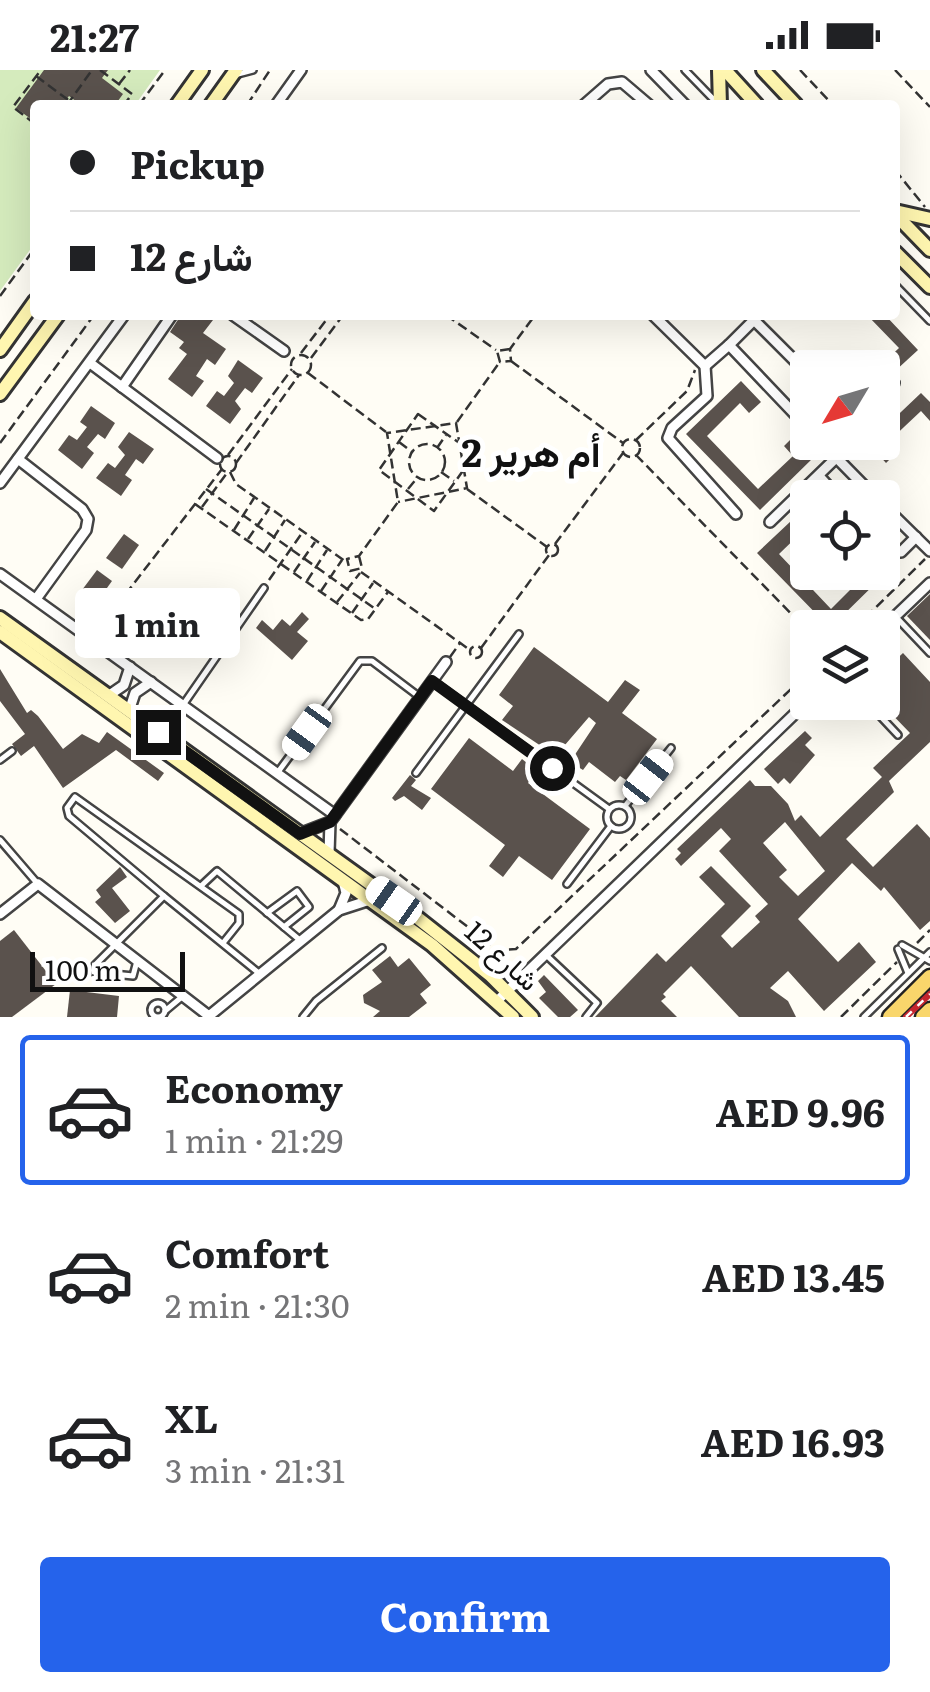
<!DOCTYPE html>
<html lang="en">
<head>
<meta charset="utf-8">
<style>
	body { margin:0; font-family:Literata,Vazirmatn,serif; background:#f6f6f6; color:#202124; height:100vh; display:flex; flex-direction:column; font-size:38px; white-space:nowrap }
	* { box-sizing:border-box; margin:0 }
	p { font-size:32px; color:#757577 }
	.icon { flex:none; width:55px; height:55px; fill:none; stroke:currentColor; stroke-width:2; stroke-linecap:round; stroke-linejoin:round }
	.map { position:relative; height:947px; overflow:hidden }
	.panel { display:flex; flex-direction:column; background:#fff; flex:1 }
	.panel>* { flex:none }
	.guide { position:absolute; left:30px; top:30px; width:870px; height:220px; border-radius:10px; box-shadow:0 10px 40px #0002; display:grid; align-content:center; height:220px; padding:0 40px; background:#fff }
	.needle { width:65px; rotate:232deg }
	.controls { position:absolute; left:790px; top:280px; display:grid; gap:20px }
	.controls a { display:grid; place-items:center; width:110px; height:110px; border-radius:10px; background:#fff; box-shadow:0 10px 40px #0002; font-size:50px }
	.scale { position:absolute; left:30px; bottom:25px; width:155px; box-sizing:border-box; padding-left:10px; border:5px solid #111; border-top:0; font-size:28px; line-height:35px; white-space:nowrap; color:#111; -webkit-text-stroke:8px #fff; paint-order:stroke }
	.end { position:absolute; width:45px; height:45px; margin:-22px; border:12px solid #111; background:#fff; box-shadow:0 0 0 5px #fff }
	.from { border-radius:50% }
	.bubble { position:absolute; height:70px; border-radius:10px; background:#fff; box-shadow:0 10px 40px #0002; font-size:32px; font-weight:700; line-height:70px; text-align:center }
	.car { position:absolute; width:30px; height:60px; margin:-30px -15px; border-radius:12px; box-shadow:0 0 8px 2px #0007; background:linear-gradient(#fff 24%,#345 0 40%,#fff 0 76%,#345 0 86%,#fff 0) }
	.guide b { display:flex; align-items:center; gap:35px; height:95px; font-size:38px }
	.guide b+b { border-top:2px solid #e0e0e0 }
	.guide i { width:25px; height:25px; background:#202124 }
	ul { padding:18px 0 0; list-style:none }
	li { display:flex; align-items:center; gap:30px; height:150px; margin:0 20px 15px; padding:0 20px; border:5px solid transparent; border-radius:10px }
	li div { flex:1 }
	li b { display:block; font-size:38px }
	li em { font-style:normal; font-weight:700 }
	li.on { border-color:#2563eb }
	li>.icon { width:90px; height:90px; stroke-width:1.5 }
	.primary-button { display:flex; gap:20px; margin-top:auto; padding:20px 40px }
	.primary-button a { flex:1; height:115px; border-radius:10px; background:#2563eb; color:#fff; font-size:40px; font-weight:700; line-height:115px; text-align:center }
	.status { display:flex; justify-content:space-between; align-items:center; height:70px; padding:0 50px; background:#fff; direction:ltr }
	.status svg { height:28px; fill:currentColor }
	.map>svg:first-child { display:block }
	.green { fill:#d5ebbd }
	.building { fill:#5a524d; fill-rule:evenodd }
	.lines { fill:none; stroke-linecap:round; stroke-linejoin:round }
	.lane-casing { stroke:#444; stroke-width:10 }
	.street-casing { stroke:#444; stroke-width:14 }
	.secondary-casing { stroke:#333; stroke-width:18 }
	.primary-casing { stroke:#222; stroke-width:19 }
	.path { stroke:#333; stroke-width:2.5; stroke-dasharray:10 5; stroke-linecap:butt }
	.lane { stroke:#fff; stroke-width:5 }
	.street { stroke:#fff; stroke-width:9 }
	.secondary { stroke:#fff6b0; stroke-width:12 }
	.primary { stroke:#f9d66b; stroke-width:14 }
	.rail-casing { stroke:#c4262e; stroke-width:6 }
	.rail { stroke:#fff; stroke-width:2.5; stroke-dasharray:8; stroke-linecap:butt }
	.route { stroke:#111; stroke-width:12 }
	.labels { text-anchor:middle; stroke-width:10; stroke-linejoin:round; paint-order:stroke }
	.street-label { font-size:28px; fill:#111; stroke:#fff }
	.district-label { font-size:38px; font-weight:bold; fill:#111; stroke:#fff }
</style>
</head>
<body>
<div class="status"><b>21:27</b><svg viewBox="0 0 49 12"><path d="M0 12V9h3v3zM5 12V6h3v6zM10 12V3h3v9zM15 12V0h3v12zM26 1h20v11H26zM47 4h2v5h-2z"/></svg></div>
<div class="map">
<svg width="930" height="947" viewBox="0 0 930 947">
	<rect width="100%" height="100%" fill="#fffdf5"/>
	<polygon class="green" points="0,0 160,0 135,35 35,35 35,173 0,221"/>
	<g class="building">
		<polygon points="44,0 108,0 102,8 123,24 115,35 81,35 69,26 62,35 35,35 35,52 16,38"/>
		<polygon points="181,245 200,249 206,245 213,250 203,263 226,279 215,295 207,289 196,306 204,311 192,327 168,309 187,284 179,278 184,272 170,262"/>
		<polygon points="867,245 885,245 918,280 882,313 882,294 899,278"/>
		<polygon points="238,290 263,308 252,323 245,318 235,331 241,339 230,354 206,336 217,321 224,326 234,313 228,306"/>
		<polygon points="741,311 761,332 749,343 740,333 707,366 758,419 793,386 784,376 793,367 813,388 760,440 686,364"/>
		<polygon points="921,323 930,332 930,351 921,341 887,373 896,383 886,393 867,372 882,372 882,360"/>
		<polygon points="91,336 115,353 105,369 98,364 87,377 94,383 82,399 58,380 69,365 77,370 87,357 80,352"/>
		<polygon points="129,362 154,379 143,394 136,389 125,405 132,410 121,426 96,408 108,393 115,398 125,385 118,377"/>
		<polygon points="808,435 808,456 779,484 831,539 864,506 861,502 887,502 830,558 757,483"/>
		<polygon points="124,464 139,475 122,499 106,488"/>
		<polygon points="97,500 112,511 94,536 79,524"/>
		<polygon points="930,524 930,570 907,546"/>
		<polygon points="302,542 309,549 297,562 308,571 292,590 256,558 262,550 273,560 282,549 290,556"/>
		<polygon points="534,577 608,632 625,610 640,620 622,643 657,669 626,710 620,706 615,712 589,692 583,700 570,692 596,653 589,647 552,690 541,676 502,650 513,636 499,625"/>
		<path d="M903 583 930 612V672L889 711 894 722 846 769 873 797 917 754 930 768V851L920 860 884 817 881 821 852 793 798 849 838 892 859 872 876 892 824 941 788 901 770 918 788 931 796 947H739L691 896 663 924 666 927 661 931 677 947H595L657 883 666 892 725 834 699 807 711 796 751 836 721 866 732 878 760 852 755 846 768 834 719 781 731 769 721 758 681 796 675 789 681 783 677 779 750 710 755 716H771L788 734 795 751 801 745 820 767 882 707 873 698 910 663 882 634V603ZM785 752 825 801 798 826 779 807 787 800 763 773Z"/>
		<polygon points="0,599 27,643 31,640 38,646 63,679 82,664 99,673 107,662 164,703 158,711 116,680 63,718 34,676 21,686 12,674 25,664 0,631"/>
		<polygon points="805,661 812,668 805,675 815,685 790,714 784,708 778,714 764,699"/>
		<polygon points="469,668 513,701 522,689 537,701 528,713 590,759 552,810 519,786 503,807 489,796 505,775 431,719"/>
		<polygon points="410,705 416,710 411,716 431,728 422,740 404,726 395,731 392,728"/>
		<polygon points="120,797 127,807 112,818 130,841 115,853 95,832 101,827 96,820"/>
		<polygon points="14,860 56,914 12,947 0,947 0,871"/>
		<polygon points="390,886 398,897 409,888 431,915 420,924 427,933 409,947 373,947 380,941 364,933 363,925 382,912 372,900"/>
		<polygon points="544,905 578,940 570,947 558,947 539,928 546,922 538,911"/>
		<polygon points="70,920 119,926 117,947 67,947"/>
	</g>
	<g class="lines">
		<defs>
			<g id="lane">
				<polyline points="685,0 718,34"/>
				<polyline points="238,4 253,0"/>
				<polyline points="895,215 930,251"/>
				<polyline points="895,546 930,583"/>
				<polyline points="433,611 609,739"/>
				<polyline points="867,632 898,665"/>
				<polyline points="183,635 264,518"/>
				<polyline points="0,690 12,681"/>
				<polyline points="278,702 360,591 372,591 421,628"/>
				<polyline points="416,703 519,564"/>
				<circle cx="619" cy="747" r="12"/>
				<polyline points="625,736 671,678"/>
				<polyline points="0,770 37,813"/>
				<polyline points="567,814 611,756"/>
				<polyline points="201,816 217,801 301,871"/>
				<polyline points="164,826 260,904"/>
				<polyline points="267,843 297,821 309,837 284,857"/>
				<polyline points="902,875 930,891"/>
				<polyline points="898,879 908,903"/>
				<polyline points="545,884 597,933 586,947"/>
				<polyline points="137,891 133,906 94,902 95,895 164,826 69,746 67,738 75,727 239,844 239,853 223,873"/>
				<circle cx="158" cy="940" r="7"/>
				<polyline points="165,941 183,926"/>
				<polyline points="303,947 316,931 382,878"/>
				<polyline points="864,947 930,882"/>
			</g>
			<g id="street">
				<polyline points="651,0 685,35"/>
				<polyline points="276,35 301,0"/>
				<polyline points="584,35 608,14 622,12 649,35"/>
				<polyline points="233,245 284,281"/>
				<polyline points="653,245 705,296 729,275"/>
				<polyline points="759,245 729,275 808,358"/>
				<polyline points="754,250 808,304"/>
				<polyline points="90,293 217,388"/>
				<polyline points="705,296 707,326 672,358 668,368 736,444"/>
				<polyline points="122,317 172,245"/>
				<polyline points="882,324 894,313"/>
				<polyline points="821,372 876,428"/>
				<polyline points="18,389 82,439 88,449 86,460 36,529"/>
				<polyline points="819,406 839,428"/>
				<polyline points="0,413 124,245"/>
				<polyline points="882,434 930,481"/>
				<polyline points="770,452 836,388"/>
				<polyline points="882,472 893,482 901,482 916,467"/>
				<polyline points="0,504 335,745"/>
				<polyline points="882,559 930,513"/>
				<polyline points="108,626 124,615 130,597"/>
				<polyline points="129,641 135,623 151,612"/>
				<polyline points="299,764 330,752 446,592"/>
				<polyline points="329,783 330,752"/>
				<polyline points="339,840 346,823 343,811"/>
				<polyline points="0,844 38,814 209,946 339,840 370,830"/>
				<polyline points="497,931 808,631"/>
			</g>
			<g id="secondary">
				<polyline points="719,0 720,35"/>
				<polyline points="725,0 757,35"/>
				<polyline points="763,0 796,35"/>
				<polyline points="177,35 202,0"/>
				<polyline points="211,35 236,0"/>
				<polyline points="895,141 930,149"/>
				<polyline points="895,144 930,180"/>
				<polyline points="895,182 930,217"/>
				<polyline points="0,280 35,231"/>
				<polyline points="0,324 58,245"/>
				<polyline points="0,548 419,849 490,905 532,947"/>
				<polyline points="0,562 432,875 513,947"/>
			</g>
			<g id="primary">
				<polyline points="890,947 930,907"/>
				<polyline points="923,947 930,940"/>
			</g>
		</defs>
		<use href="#lane" class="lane-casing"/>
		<use href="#street" class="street-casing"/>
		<use href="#secondary" class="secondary-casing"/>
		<use href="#primary" class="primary-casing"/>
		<g class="path">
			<polyline points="100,0 132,24 124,35"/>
			<polyline points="800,0 833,35"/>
			<polyline points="895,0 930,37"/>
			<polyline points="36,6 75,35"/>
			<polyline points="119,14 130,0"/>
			<polyline points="67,35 92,0"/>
			<polyline points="139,35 165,0"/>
			<polyline points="247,35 270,0"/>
			<polyline points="35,54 13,37 41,0"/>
			<polyline points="895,100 925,137"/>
			<polyline points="0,226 35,178"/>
			<polyline points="446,245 496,280"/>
			<polyline points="510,279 497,281 500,292 511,291 510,279 535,245"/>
			<polyline points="301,283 330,245"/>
			<circle cx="301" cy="295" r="10"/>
			<polyline points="311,288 343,245"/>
			<polyline points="511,291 623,373"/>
			<polyline points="308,303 386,362"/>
			<polygon points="418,344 475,384 434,441 379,400"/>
			<polyline points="457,352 499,293"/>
			<circle cx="631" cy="378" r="9"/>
			<polyline points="636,370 687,321 695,300"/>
			<polyline points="399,372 412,382"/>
			<polyline points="0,373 94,245"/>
			<circle cx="427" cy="392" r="18"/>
			<polyline points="437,378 446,365"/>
			<polyline points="228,385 292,299"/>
			<polyline points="636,385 808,561"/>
			<circle cx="228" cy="394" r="8"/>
			<polyline points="236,393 299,305"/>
			<polyline points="230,402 236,414 345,491"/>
			<polyline points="441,402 454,411"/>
			<polyline points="206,419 374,538"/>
			<polyline points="408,419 418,407"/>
			<polyline points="467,419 547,477"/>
			<polyline points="195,434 361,550 368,549 388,522"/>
			<polyline points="202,437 227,403"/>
			<polyline points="234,460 254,428"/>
			<polyline points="248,469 269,439"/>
			<circle cx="552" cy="480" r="6"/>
			<polyline points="555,474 623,383"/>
			<polyline points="265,481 285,450"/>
			<polyline points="359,486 362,498 350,501 347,489 359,486 398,432 387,363 456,353 467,418 398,432"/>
			<polyline points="294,502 315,472"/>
			<polyline points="361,502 470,580"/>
			<polyline points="269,510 302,463"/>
			<polyline points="307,511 327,480"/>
			<polyline points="321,521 342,490"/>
			<polyline points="337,532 360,503"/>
			<polyline points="352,543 373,513"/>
			<polyline points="855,558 925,489"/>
			<polyline points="98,560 222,399"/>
			<circle cx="476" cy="582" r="6"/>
			<polyline points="481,578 549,485"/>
			<polyline points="450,587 460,573"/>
			<polyline points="340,759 498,880 516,879 808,603"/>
			<polyline points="917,873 930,860"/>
			<polyline points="841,947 897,892"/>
		</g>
		<use href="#lane" class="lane"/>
		<use href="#street" class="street"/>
		<use href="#secondary" class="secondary"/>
		<use href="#primary" class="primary"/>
		<defs>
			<polyline id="rail" points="906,947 930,924"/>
		</defs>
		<use href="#rail" class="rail-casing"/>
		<use href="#rail" class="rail"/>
	</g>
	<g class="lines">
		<polyline class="route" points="158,662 300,764 330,752 432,611 552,698"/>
	</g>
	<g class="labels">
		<g class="street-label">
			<text transform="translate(502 886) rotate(42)" y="10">شارع 12</text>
		</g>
		<g class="district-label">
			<text x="531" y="397">أم هرير 2</text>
		</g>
	</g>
</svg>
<div class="controls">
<a><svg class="needle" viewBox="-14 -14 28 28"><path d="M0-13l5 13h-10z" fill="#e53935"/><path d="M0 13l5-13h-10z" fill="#757577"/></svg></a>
<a><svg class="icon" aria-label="locate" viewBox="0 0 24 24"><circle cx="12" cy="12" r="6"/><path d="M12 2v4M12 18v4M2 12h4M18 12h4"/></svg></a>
<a><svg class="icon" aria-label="layers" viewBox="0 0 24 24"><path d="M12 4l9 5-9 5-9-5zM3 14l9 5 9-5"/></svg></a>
</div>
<div class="scale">100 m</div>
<i class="end from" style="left:552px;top:698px"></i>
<i class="end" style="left:158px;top:662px"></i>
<div class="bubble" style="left:75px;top:518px;width:165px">1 min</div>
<i class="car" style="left:307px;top:662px;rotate:216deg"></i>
<i class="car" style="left:648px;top:707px;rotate:38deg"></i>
<i class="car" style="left:394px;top:831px;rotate:305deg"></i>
<div class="guide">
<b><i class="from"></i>Pickup</b>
<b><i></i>شارع 12</b>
</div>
</div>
<section class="panel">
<ul>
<li class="on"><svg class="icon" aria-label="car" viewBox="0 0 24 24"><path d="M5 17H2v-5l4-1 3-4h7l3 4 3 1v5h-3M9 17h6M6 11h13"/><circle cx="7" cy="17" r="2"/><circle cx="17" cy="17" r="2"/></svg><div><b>Economy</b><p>1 min · 21:29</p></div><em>AED 9.96</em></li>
<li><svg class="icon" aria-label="car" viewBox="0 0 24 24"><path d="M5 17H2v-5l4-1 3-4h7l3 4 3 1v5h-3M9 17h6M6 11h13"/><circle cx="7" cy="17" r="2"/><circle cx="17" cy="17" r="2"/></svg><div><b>Comfort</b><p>2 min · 21:30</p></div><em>AED 13.45</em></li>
<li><svg class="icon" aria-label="car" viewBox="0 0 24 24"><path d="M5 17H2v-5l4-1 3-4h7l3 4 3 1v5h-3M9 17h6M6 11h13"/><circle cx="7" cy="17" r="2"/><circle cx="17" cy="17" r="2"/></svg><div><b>XL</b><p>3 min · 21:31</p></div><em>AED 16.93</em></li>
</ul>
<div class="primary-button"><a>Confirm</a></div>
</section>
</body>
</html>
